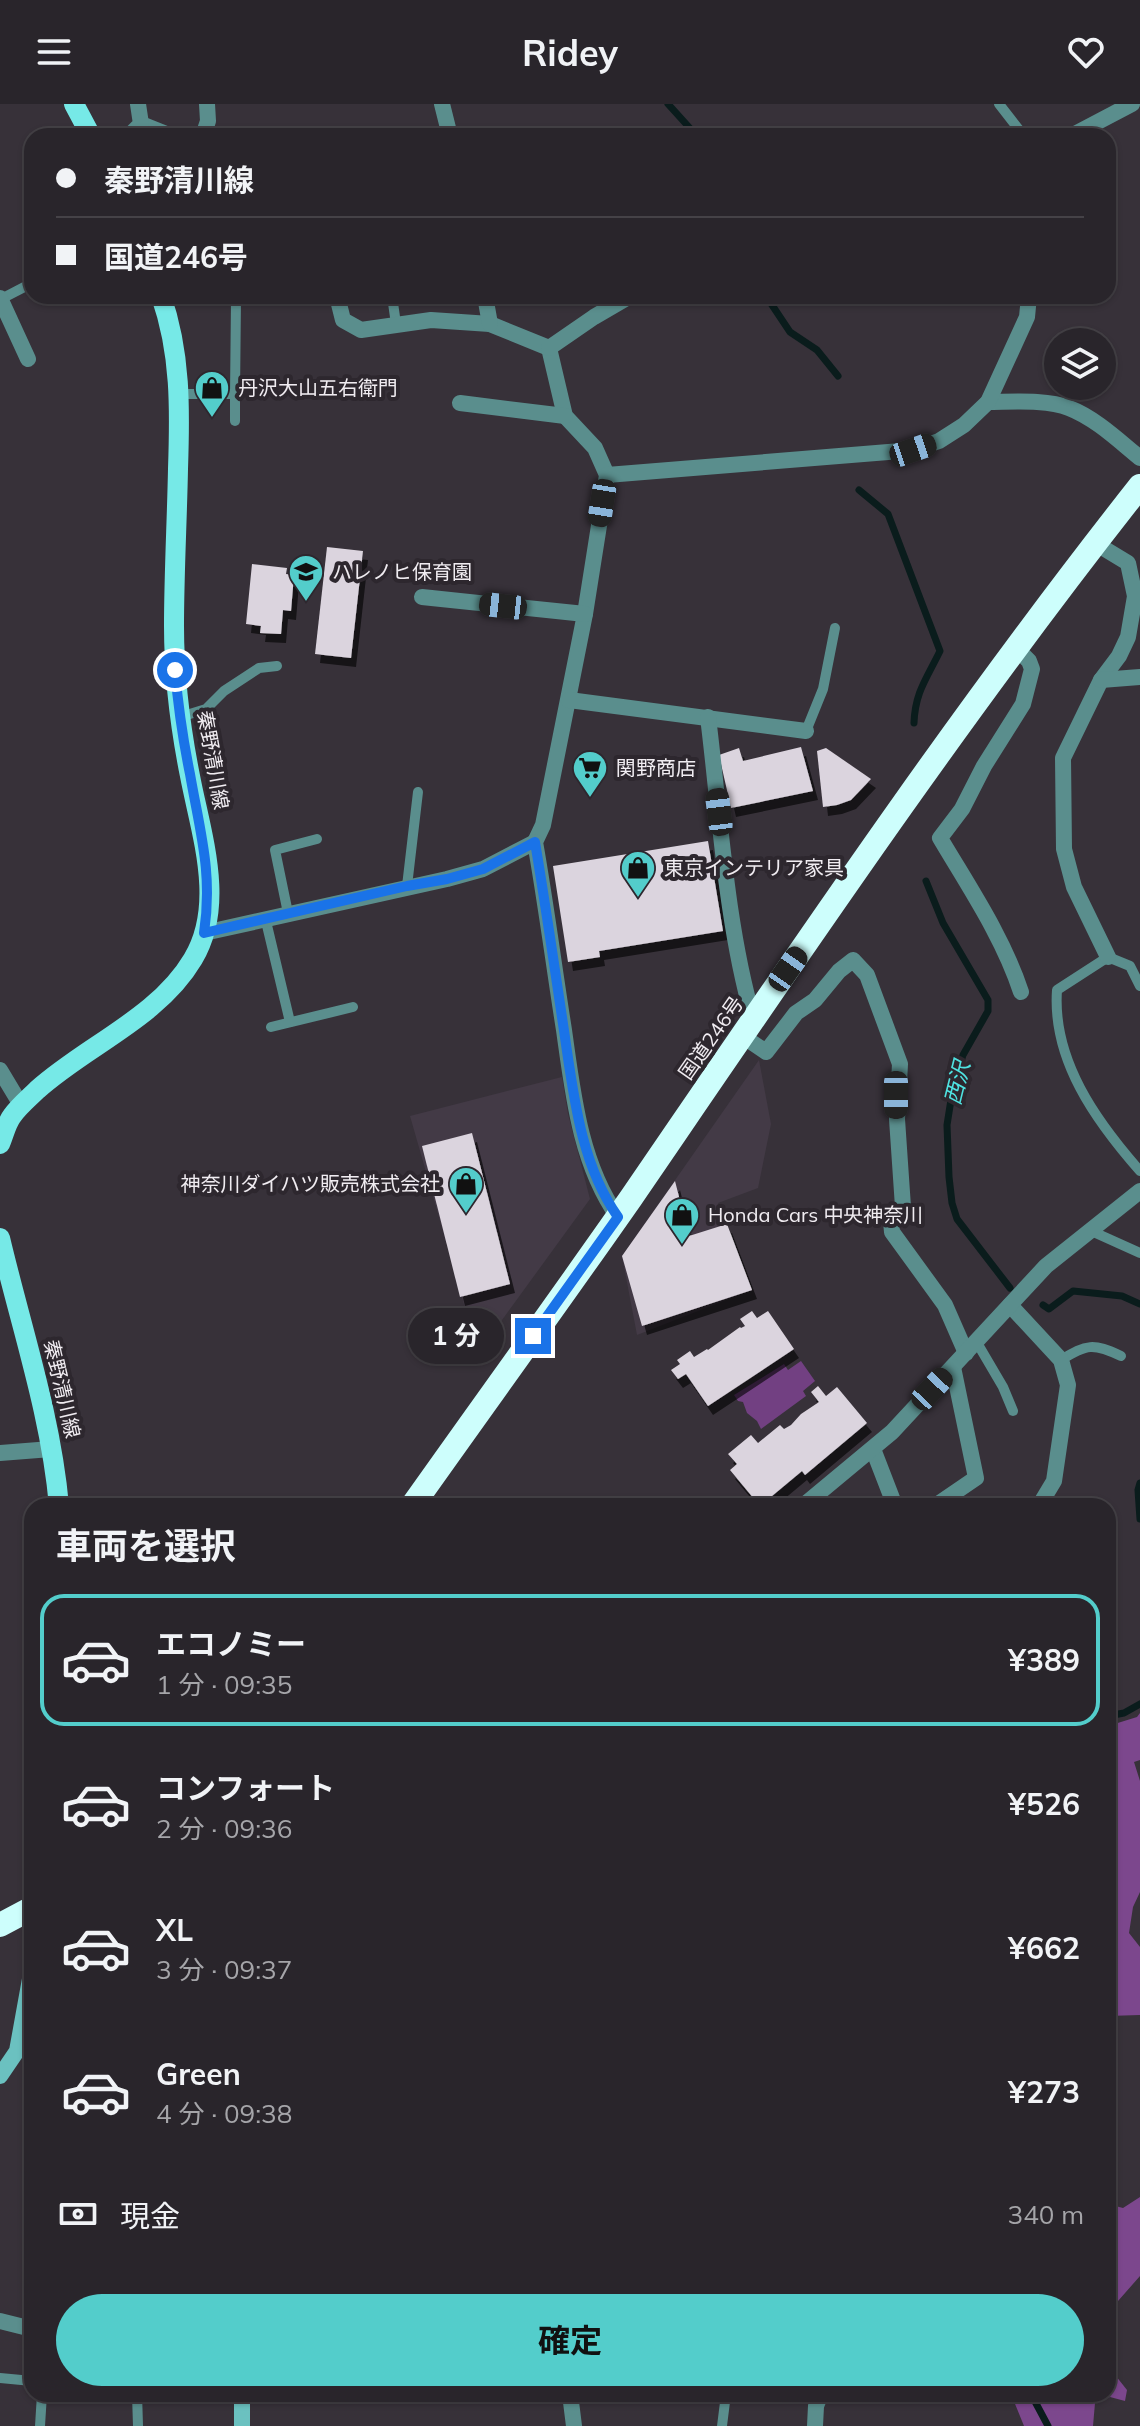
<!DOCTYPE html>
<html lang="ja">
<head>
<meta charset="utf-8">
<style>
	body { margin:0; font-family:Mulish,"Noto Sans JP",sans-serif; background:#353137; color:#f1f3f6; height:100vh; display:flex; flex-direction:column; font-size:30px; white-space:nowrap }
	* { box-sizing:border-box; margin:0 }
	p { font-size:26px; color:#a5a5a9 }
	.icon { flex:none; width:44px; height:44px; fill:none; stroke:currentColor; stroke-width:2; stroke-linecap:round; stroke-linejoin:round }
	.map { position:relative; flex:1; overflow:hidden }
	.details { position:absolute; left:24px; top:1394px; width:1092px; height:904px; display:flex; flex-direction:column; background:#29252b; border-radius:24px; box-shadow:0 2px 6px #0004,0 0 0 2px #454247 }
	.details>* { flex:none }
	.hud { position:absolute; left:24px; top:24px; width:1092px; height:176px; border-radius:24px; box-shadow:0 2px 6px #0004,0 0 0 2px #454247; display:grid; align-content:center; height:176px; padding:0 32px; background:#29252b }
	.tools { position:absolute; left:1044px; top:224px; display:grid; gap:16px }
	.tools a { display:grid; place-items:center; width:72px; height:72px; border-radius:50%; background:#29252b; box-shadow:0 2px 6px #0004,0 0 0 2px #454247; font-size:40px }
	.end { position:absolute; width:36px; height:36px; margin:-18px; border:10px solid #1a73e8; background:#fff; box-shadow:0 0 0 4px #fff }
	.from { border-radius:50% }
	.bubble { position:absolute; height:56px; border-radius:28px; background:#29252b; box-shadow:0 2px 6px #0004,0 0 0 2px #454247; font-size:26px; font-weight:700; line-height:56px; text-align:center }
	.car { position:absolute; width:24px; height:48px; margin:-24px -12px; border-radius:10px; box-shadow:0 0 6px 2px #0007; background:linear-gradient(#222 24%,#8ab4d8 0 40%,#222 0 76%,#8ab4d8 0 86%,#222 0) }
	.hud b { display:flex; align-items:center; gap:28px; height:76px; font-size:30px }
	.hud b+b { border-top:2px solid #454247 }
	.hud i { width:20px; height:20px; background:#f1f3f6 }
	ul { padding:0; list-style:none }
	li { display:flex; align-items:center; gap:24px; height:132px; margin:0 16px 12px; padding:0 16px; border:4px solid transparent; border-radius:24px }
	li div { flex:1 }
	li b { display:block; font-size:30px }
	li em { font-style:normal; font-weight:700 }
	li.on { border-color:#53cdcb }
	li>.icon { width:72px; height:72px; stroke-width:1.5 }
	h2 { padding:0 32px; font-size:36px; line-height:96px }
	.pay { display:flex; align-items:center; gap:20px; height:88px; padding:0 32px; font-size:30px }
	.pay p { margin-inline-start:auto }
	.action { display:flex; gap:16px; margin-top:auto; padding:16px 32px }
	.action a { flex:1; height:92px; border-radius:48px; background:#53cdcb; color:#111; font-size:32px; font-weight:700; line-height:92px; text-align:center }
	header { display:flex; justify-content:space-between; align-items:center; height:104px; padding:0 32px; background:#29252b; font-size:36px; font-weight:700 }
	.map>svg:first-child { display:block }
	.built { fill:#433a46 }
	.green { fill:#724082 }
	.forest { fill:#7c478d }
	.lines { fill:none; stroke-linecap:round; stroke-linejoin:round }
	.stream { stroke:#0a1c1c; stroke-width:7 }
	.building { fill:#dbd4de; filter:url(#shadow) }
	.lane { stroke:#5a8e8d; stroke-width:10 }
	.street { stroke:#5a8e8d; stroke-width:16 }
	.secondary { stroke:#6bc1c0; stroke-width:16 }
	.primary { stroke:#76e9e7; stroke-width:20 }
	.highway { stroke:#cdfefc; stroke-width:24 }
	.route { stroke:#1a73e8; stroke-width:10 }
	.labels { text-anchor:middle; stroke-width:8; stroke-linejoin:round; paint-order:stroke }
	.poi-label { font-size:20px; fill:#f0ecf1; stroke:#2d272e; text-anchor:start }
	.street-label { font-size:20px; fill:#f0ecf1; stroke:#2d272e }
	.water-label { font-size:22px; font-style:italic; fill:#4fe2e1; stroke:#2d272e }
</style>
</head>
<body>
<header><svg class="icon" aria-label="menu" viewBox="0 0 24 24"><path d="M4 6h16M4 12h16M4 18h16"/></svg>Ridey<svg class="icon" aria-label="heart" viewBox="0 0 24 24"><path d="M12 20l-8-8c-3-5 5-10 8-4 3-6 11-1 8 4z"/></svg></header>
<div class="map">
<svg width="1140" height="2322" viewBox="0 0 1140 2322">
	<defs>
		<filter id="shadow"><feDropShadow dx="5" dy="9" stdDeviation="0" flood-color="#0009"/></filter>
	</defs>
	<rect width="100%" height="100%" fill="#373139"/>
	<g class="built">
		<polygon points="759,956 771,1020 758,1084 718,1099 752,1186 637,1231 622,1152"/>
		<polygon points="562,973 568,1010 590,1095 478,1249 410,1012"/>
	</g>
	<polygon class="green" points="801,1257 815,1277 803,1287 806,1292 761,1325 757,1317 747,1309 743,1298 738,1297 734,1291 784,1260 788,1266"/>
	<g class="forest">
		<polygon points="1140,1609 1140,1656 1134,1658 1140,1677 1140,1788 1133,1803 1129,1829 1140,1843 1140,1911 1108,1912 1108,1622 1137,1613"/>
		<polygon points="1140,2093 1140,2172 1118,2197 1108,2218 1108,2100 1123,2104"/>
		<polygon points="1108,2262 1127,2286 1125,2297 1110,2293 1095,2299 1093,2322 1024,2322 1011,2290 1108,2290"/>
	</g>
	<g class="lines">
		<g class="stream">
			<polyline points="668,0 697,32"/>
			<polyline points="766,192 790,228 817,246 838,272"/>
			<path d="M859 386 888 410 940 547C927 574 915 588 914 619"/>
			<polyline points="926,777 943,819 988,896 988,907 963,951 953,983 947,1021 949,1073 952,1099 957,1115 1010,1184"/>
			<polyline points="1043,1201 1049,1205 1073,1187 1122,1192 1140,1200"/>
			<polyline points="1140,1379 1138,1386 1140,1415"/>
			<polyline points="1108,1612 1124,1609 1140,1600"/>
			<polyline points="1031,2290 1048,2322"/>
		</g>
	</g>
	<g class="building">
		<polygon points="327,443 363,447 351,554 315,550"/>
		<polygon points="252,460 287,464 286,470 294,471 291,507 283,506 281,530 260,529 261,522 246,520"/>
		<polygon points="801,643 813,687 731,704 719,651 739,644 743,657"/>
		<polygon points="826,644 871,675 851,696 837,701 823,703 817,647"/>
		<polygon points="708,737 723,827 599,847 600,853 568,858 553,762"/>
		<polygon points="472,1029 510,1180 460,1193 422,1042"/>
		<polygon points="675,1077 689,1132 727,1120 752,1186 642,1222 622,1152"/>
		<polygon points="752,1207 757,1214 768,1207 794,1245 708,1302 686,1270 678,1275 671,1266 680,1260 677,1256 690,1247 694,1253 707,1245 708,1246 740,1223 741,1224 745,1222 740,1215"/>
		<polygon points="818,1282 826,1292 837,1283 867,1319 805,1371 802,1367 760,1402 730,1366 737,1360 728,1350 751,1331 758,1339 780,1321 784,1325 791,1321 801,1310 819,1298 811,1288"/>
	</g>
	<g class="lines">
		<g class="lane">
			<polyline points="999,0 1024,32"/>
			<polyline points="392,192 396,220"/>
			<polyline points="1,195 32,179"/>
			<polyline points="179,290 235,290 236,194 238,192"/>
			<polyline points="235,290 235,317"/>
			<polyline points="180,613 206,605 224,587 259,564 277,562"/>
			<polyline points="806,627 823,585 835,524"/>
			<polyline points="407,782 418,688"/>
			<polyline points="288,809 275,746 317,735"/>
			<polyline points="265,813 290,918"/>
			<path d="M1140 882 1130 862 1108 853 1057 886C1052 956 1096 1017 1140 1067"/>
			<polyline points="271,923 353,903"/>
			<polyline points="1089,1126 1140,1149"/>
			<polyline points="976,1237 1003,1283 1013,1307"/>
			<path d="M1061 1256C1087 1240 1093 1239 1121 1252"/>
			<polyline points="0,2274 32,2277"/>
			<polyline points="137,2290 138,2322"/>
			<polyline points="40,2322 42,2290"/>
			<polyline points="722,2322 726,2290"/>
		</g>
		<g class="street">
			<polyline points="442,0 450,32"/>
			<polyline points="141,20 171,32"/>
			<polyline points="129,32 141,20 138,0"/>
			<polyline points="203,32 208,17 207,0"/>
			<polyline points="1071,32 1132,0"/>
			<path d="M337 192 343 216 361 226 431 216 490 220 549 244 565 312 595 344 607 371 585 510 543 721 535 738C546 800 554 863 564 926 573 990 580 1059 618 1113"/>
			<polyline points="485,192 490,220"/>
			<polyline points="0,194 28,255"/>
			<polyline points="549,244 594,213 630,192"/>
			<path d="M988 298C1011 298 1047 295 1069 304 1095 314 1118 336 1140 354"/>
			<polyline points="460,299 565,312"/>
			<polyline points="607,371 913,346 939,337 964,321 988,298 1027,213 1029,192"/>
			<polyline points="1095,439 1128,459 1135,492 1128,533 1119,552 1101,576 1063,654 1064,745 1074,783 1108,853"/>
			<polyline points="422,493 585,510"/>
			<path d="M1015 543 1029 557 1032 565 1023 600 984 662 962 705 940 734C969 783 1003 833 1021 888"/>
			<polyline points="1101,576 1140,573"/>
			<polyline points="569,596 806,627"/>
			<path d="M708 613C720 710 726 821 753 914"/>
			<polyline points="204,829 447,775 483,765 535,738"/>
			<polyline points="741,931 766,948 796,909 815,896 839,867 853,856 867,871 900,960 897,1015 903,1103 891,1117 892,1128 945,1201 966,1249"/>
			<polyline points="0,966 21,1001"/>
			<polyline points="1010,1201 1061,1256 1068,1281 1054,1377 1039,1402"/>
			<polyline points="873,1345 895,1402"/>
			<polyline points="0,1349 51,1345"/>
			<polyline points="803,1402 892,1328 1046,1162 1140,1087"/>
			<polyline points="935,1402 976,1374 953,1263"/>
			<polyline points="0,2217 32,2225"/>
			<polyline points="570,2290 574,2322"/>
			<polyline points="815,2322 816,2302 821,2290"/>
		</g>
		<g class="secondary">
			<polyline points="0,1972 17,1947 32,1864"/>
			<polyline points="242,2290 242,2322"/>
		</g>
		<g class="primary">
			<polyline points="74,0 91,32"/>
			<path d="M0 1040C4 1031 6 1020 12 1012 19 1002 29 994 37 986 87 941 158 914 193 855 226 800 201 730 190 672 180 622 174 573 174 522 174 470 177 417 178 365 180 306 181 249 161 192"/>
			<path d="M0 1134C21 1223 51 1311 59 1402"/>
		</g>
		<g class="highway">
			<path d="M412 1402C485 1299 559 1197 631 1094 796 853 959 611 1140 382"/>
			<polyline points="0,1821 32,1804"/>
		</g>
	</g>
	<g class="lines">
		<path class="route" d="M175 566C178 601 183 636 190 670 200 728 213 769 204 829L407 782 447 775 483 765 535 738C545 798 554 859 563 920 573 985 579 1058 618 1113L533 1232"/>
	</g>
	<defs>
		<symbol id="shop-pin" viewBox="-11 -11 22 30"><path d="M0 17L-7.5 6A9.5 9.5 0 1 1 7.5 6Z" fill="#53cdcb" stroke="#2d272e"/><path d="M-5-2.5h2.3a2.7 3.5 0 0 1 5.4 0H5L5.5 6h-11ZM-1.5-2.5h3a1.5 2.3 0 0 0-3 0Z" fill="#111"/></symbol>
		<symbol id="school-pin" viewBox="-11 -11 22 30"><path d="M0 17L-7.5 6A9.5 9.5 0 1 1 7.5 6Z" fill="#53cdcb" stroke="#2d272e"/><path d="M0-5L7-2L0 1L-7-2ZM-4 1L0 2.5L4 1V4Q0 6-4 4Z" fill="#111"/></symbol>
		<symbol id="supermarket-pin" viewBox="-11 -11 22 30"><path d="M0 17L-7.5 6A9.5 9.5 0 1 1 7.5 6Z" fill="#53cdcb" stroke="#2d272e"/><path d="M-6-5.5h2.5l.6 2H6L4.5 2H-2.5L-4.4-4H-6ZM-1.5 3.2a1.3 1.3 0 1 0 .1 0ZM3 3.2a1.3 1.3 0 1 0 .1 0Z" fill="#111"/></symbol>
	</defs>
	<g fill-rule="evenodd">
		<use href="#shop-pin" x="192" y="264" width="40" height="54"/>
		<use href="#school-pin" x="286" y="448" width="40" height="54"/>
		<use href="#supermarket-pin" x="570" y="644" width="40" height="54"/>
		<use href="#shop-pin" x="618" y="744" width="40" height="54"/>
		<use href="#shop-pin" x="446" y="1060" width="40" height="54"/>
		<use href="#shop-pin" x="662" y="1091" width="40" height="54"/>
	</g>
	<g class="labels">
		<g class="poi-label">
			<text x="238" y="291">丹沢大山五右衛門</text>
			<text x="332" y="475">ハレノヒ保育園</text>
			<text x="616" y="671">関野商店</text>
			<text x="664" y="771">東京インテリア家具</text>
			<text x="440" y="1087" text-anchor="end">神奈川ダイハツ販売株式会社</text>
			<text x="708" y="1118">Honda Cars 中央神奈川</text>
		</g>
		<g class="street-label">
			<text transform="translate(213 656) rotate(80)" y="7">秦野清川線</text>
			<text transform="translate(711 934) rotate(-55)" y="7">国道246号</text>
			<text transform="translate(62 1285) rotate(77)" y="7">秦野清川線</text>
		</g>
		<g class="water-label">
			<text transform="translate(957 979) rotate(-76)" y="8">西沢</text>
		</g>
	</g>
</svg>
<div class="tools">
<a><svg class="icon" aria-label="layers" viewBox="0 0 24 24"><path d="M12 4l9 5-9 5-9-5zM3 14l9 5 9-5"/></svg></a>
</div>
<i class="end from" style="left:175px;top:566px"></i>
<i class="end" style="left:533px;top:1232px"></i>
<div class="bubble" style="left:408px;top:1204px;width:96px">1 分</div>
<i class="car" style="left:913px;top:346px;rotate:71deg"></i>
<i class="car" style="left:602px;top:399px;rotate:189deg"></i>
<i class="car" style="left:503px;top:502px;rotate:276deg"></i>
<i class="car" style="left:719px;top:708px;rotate:353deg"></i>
<i class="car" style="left:788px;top:865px;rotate:35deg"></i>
<i class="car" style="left:896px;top:991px;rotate:180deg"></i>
<i class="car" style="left:932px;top:1285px;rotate:43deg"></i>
<div class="hud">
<b><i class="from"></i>秦野清川線</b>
<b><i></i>国道246号</b>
</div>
<section class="details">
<h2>車両を選択</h2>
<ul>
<li class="on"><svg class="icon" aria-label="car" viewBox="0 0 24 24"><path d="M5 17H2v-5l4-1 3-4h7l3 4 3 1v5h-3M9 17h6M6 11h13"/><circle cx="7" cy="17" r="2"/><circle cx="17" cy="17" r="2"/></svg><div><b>エコノミー</b><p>1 分 · 09:35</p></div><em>¥389</em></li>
<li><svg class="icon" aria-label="car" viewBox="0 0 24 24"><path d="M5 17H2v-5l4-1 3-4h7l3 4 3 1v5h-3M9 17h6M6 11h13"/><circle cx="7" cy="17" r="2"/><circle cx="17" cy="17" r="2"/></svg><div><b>コンフォート</b><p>2 分 · 09:36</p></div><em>¥526</em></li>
<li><svg class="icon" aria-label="car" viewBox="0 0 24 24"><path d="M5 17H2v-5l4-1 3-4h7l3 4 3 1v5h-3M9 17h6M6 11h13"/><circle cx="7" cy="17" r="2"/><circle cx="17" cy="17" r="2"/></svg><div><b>XL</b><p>3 分 · 09:37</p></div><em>¥662</em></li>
<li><svg class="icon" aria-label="car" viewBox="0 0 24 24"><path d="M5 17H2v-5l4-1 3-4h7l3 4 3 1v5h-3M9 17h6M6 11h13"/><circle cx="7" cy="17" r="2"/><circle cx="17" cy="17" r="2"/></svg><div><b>Green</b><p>4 分 · 09:38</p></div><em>¥273</em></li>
</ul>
<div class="pay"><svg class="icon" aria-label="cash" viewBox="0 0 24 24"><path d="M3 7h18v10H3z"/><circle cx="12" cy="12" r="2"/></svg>現金<p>340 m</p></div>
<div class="action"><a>確定</a></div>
</section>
</div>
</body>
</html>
